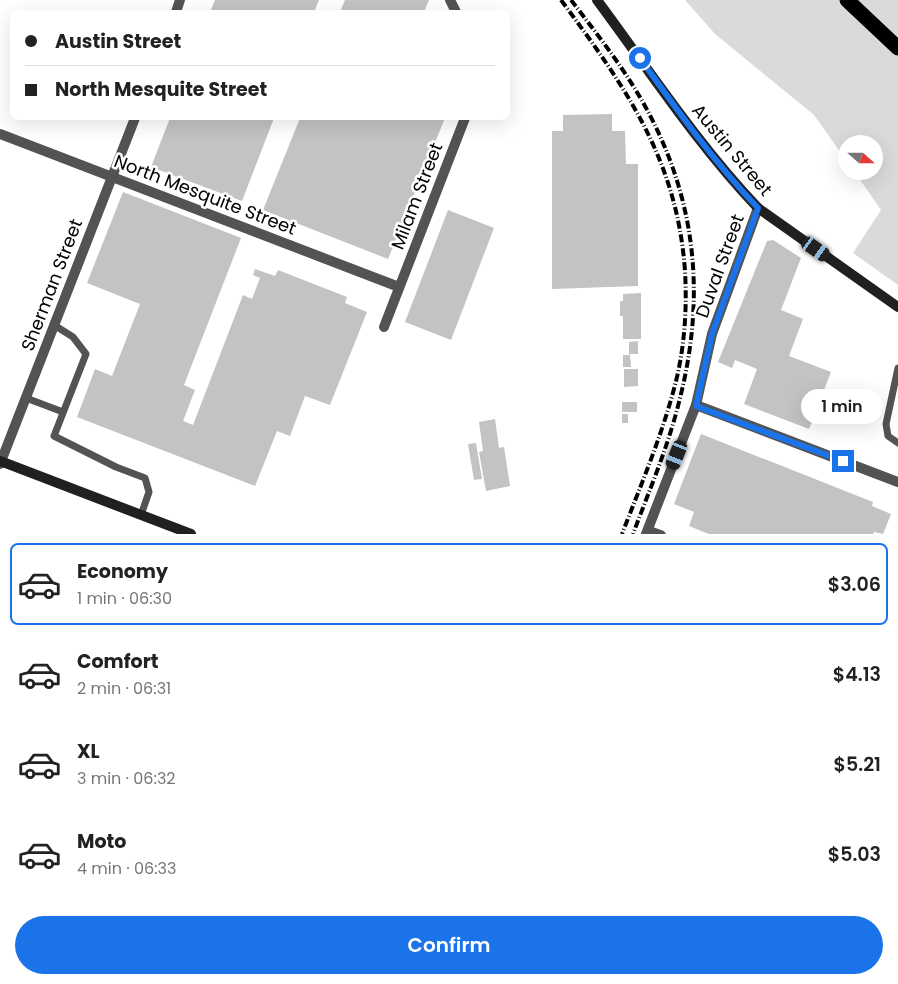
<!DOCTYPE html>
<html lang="en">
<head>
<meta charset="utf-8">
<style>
	body { margin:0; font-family:Poppins,sans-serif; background:#f6f6f6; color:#222; height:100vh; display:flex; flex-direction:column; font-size:19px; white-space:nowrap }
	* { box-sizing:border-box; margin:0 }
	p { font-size:16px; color:#767676 }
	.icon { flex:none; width:28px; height:28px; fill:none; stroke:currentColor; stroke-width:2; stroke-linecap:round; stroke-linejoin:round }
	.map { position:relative; height:534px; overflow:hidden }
	.sheet { display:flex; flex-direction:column; background:#fff; flex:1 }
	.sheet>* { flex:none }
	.hud { position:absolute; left:10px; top:10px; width:500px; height:110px; border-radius:8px; box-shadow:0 5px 20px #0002; display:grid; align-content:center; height:110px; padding:0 15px; background:#fff }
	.needle { width:32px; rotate:111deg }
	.tools { position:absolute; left:838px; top:135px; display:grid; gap:10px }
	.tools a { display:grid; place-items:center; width:45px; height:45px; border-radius:50%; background:#fff; box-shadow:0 5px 20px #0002; font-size:25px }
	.end { position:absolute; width:22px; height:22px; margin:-11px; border:6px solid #1a73e8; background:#fff; box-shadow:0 0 0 2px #fff }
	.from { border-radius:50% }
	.bubble { position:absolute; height:35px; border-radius:18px; background:#fff; box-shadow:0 5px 20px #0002; font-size:16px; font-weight:600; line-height:35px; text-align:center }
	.car { position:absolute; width:15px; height:30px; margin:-15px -8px; border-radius:6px; box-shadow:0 0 4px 1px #0007; background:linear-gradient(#222 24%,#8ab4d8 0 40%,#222 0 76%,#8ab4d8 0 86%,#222 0) }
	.hud b { display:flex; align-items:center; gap:18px; height:48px; font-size:19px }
	.hud b+b { border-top:1px solid #e0e0e0 }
	.hud i { width:12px; height:12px; background:#222 }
	ul { padding:9px 0 0; list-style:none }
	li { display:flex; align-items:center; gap:15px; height:82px; margin:0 10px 8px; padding:0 5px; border:2px solid transparent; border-radius:8px }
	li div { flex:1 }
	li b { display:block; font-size:19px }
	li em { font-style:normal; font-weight:600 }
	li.on { border-color:#1a73e8 }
	li>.icon { width:45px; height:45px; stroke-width:1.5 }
	.primary-button { display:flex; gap:10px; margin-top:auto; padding:10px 15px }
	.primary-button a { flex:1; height:58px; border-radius:30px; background:#1a73e8; color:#fff; font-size:20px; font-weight:600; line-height:58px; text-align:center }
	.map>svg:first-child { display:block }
	.green { fill:#dadada }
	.building { fill:#c3c3c3 }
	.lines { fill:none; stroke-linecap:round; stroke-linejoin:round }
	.highway-casing { stroke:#dbdbdb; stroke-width:18 }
	.lane { stroke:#535353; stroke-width:7 }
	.street { stroke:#535353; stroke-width:10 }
	.secondary { stroke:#202020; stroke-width:10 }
	.highway { stroke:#000; stroke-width:15 }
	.rail { stroke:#000; stroke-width:4; stroke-dasharray:8 2.5 1 2.5; stroke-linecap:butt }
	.route { stroke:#1a73e8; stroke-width:6 }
	.labels { text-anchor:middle; stroke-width:5; stroke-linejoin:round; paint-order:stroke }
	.street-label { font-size:18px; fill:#000; stroke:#fff }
</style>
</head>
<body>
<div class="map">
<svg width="898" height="534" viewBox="0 0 898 534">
	<rect width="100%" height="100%" fill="#fff"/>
	<polygon class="green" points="685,0 898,0 898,285 853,253 881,210 854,171 874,171 874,144 846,144 846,160 814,115 715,34"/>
	<g class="building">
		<polygon points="215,0 319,0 314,12 210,12"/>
		<polygon points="345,0 429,0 424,12 340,12"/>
		<polygon points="612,114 612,131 625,131 626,164 638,164 638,286 552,289 552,131 563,131 563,115"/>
		<polygon points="170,118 274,118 242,201 151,167"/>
		<polygon points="300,118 445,118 388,259 263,210"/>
		<polygon points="123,192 241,238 184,385 195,390 183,421 193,425 243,295 252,299 260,278 253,275 255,269 275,276 278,270 347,297 345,303 367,312 330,405 305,396 290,436 277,431 255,486 77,417 95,369 112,376 140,304 87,283"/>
		<polygon points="448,210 494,228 451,340 405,322"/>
		<polygon points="773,240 801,258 781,310 803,319 789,356 831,372 809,429 744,404 757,369 735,360 732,368 718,362 767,241"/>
		<polygon points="641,293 641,339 623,339 623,316 620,316 620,301 623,301 623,294"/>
		<polygon points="638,341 638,354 630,354 631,367 623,367 623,355 629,355 629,342"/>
		<polygon points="624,369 638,369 638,386 624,387"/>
		<rect x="622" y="402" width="15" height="10"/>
		<rect x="622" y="414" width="6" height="9"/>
		<polygon points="495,419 499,448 504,447 510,486 486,491 479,452 483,451 479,422"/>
		<polygon points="701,434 873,502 872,506 891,514 883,534 874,532 873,534 709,534 689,526 694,512 674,504"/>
		<polygon points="476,443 482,479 474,480 468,444"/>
	</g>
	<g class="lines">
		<defs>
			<polyline id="highway" points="847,0 898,48"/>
		</defs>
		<use href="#highway" class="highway-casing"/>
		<g class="lane">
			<polyline points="54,325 73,337 86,354 54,436 116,467 145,478 149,492 141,515"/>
			<polyline points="898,368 886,424 888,436 898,443"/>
			<polyline points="26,398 63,412"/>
			<polyline points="648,529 662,534"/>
		</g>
		<g class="street">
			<polyline points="450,0 456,12"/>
			<polyline points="176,12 180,0"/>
			<polyline points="0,134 399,287"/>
			<polyline points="384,327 465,118"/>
			<polyline points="696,405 898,482"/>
			<polyline points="0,464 135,118"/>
			<polyline points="646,534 696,405 712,334 758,208"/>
		</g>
		<g class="secondary">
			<path d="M597 0C649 70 698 145 758 208L898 307"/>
			<polyline points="0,461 191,534"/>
		</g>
		<use href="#highway" class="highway"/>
		<g class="rail">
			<path d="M561 0C626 88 677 159 685 271 687 306 685 342 677 377 664 431 642 482 622 534"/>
			<path d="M571 0C597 34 624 68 645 106 697 201 706 298 679 402 668 447 649 491 633 534"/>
		</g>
	</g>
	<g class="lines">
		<path class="route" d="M640 58C677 110 714 162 758 208L712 334 696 406 843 461"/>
	</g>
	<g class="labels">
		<g class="street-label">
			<text transform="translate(732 150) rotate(50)" y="6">Austin Street</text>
			<text transform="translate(205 195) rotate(21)" y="6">North Mesquite Street</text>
			<text transform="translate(417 196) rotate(-69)" y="6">Milam Street</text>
			<text transform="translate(720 266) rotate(-70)" y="6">Duval Street</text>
			<text transform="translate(52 285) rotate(-69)" y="6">Sherman Street</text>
		</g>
	</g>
</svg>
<div class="tools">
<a><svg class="needle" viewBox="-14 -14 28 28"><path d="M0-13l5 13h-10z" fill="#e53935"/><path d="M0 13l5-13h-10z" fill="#767676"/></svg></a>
</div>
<i class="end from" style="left:640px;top:58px"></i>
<i class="end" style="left:843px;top:461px"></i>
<div class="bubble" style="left:801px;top:389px;width:82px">1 min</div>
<i class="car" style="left:816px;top:249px;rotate:125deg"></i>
<i class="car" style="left:677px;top:455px;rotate:202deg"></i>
<div class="hud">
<b><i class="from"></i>Austin Street</b>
<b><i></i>North Mesquite Street</b>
</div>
</div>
<section class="sheet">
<ul>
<li class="on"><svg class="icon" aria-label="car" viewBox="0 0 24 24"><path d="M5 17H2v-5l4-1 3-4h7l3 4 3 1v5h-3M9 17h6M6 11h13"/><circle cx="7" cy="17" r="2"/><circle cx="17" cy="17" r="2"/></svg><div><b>Economy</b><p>1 min · 06:30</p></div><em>$3.06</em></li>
<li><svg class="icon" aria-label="car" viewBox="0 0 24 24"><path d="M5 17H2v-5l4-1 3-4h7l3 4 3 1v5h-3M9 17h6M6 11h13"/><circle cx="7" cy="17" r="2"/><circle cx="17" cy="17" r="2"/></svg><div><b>Comfort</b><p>2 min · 06:31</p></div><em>$4.13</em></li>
<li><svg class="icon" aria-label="car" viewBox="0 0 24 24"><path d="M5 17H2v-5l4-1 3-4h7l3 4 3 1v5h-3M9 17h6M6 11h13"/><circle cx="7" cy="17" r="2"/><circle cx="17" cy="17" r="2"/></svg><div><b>XL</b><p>3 min · 06:32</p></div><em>$5.21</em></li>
<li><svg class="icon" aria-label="car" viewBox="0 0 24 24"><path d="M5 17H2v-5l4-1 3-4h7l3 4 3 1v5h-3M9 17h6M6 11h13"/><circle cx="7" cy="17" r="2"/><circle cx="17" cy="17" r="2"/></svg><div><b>Moto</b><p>4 min · 06:33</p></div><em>$5.03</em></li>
</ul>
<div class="primary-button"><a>Confirm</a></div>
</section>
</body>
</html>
